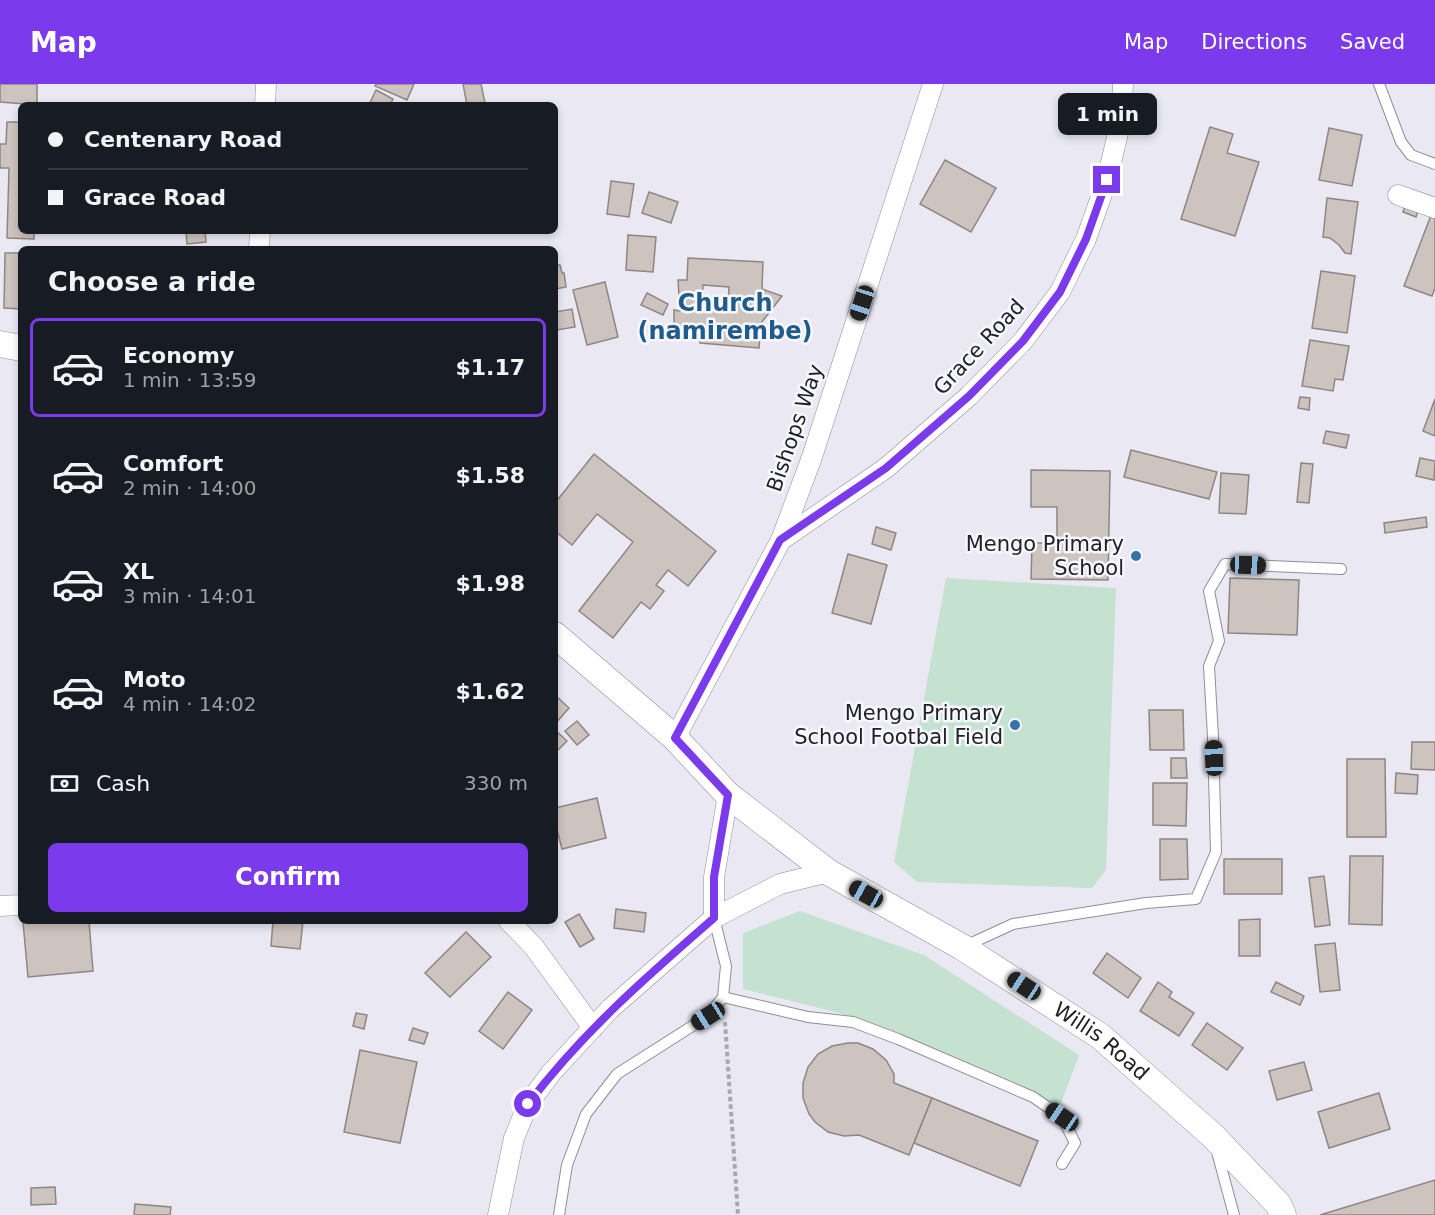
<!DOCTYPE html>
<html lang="en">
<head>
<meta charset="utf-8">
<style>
	body { margin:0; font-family:"DejaVu Sans",sans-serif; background:#242831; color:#f1f3f6; height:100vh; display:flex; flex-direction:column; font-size:22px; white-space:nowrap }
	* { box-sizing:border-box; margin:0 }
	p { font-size:20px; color:#9ea1a6 }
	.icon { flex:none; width:33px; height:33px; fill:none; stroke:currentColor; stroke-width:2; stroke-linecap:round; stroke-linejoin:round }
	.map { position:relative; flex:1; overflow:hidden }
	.drawer { position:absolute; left:18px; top:162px; width:540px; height:678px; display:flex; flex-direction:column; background:#171b24; border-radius:9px; box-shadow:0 3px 9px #0003 }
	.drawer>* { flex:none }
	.banner { position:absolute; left:18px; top:18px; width:540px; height:132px; border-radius:9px; box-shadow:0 3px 9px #0003; display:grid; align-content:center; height:132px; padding:0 30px; background:#171b24 }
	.end { position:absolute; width:27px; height:27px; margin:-14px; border:8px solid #7c3aed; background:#fff; box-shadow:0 0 0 3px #fff }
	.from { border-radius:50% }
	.bubble { position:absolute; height:42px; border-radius:9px; background:#171b24; box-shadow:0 3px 9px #0003; font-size:20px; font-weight:700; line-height:42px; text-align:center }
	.car { position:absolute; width:18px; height:36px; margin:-18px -9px; border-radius:8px; box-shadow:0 0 4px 2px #0007; background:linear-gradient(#222 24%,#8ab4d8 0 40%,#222 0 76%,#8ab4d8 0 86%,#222 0) }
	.banner b { display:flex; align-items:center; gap:21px; height:57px; font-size:22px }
	.banner b+b { border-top:2px solid #363941 }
	.banner i { width:15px; height:15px; background:#f1f3f6 }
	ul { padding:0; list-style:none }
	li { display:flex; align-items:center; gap:18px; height:99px; margin:0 12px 9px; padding:0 18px; border:3px solid transparent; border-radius:9px }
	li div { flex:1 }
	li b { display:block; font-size:22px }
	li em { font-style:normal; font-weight:700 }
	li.on { border-color:#7c3aed }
	li>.icon { width:54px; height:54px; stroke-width:1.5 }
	h2 { padding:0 30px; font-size:27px; line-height:72px }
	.pay { display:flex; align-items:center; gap:15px; height:66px; padding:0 30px; font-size:22px }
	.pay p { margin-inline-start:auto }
	.action { display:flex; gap:12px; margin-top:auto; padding:12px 30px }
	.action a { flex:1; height:69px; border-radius:9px; background:#7c3aed; color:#fff; font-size:24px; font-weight:700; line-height:69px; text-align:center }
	header { display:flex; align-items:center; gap:36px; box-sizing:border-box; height:84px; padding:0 30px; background:#7c3aed; color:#fff }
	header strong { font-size:28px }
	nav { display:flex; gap:33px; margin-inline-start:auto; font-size:21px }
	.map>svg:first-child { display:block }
	.green { fill:#c5e1d0 }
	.building { fill:#cdc3bf; stroke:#8f8682; stroke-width:1.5; fill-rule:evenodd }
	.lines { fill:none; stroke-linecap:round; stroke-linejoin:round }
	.service-casing { stroke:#8f8e97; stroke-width:12 }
	.minor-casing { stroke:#8f8e97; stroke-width:21 }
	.tertiary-casing { stroke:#8f8e97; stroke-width:27 }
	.path { stroke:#a8a7af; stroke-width:4; stroke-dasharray:4.5 3; stroke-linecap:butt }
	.service { stroke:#fff; stroke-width:10 }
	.minor { stroke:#fff; stroke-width:20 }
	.tertiary { stroke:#fff; stroke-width:26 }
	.route { stroke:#7c3aed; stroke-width:8 }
	.poi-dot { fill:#3273aa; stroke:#f7f7ff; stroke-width:2 }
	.labels { text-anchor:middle; stroke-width:5; stroke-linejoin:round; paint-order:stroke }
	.street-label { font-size:21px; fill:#222225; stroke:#f7f7ff }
	.poi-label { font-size:21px; fill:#222225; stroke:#f7f7ff; text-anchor:end }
	.quarter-label { font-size:24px; font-weight:bold; fill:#1f5b8c; stroke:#f7f7ff }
</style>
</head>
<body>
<header>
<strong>Map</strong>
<nav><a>Map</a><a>Directions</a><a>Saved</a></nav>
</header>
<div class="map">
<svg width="1435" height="1131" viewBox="0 0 1435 1131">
	<rect width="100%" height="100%" fill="#eae9f3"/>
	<g class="green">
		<polygon points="946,494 1116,504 1106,786 1092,804 917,798 894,778"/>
		<polygon points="800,827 924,871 1079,971 1060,1022 855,933 743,905 743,849"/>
	</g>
	<g class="building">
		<polygon points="0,0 37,0 37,21 0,18"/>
		<polygon points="376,0 414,0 407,16 375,2"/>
		<polygon points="463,0 481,0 485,19 467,21"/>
		<polygon points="376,6 393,15 390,21 369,21"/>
		<polygon points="7,38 21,38 21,147 34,147 34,155 7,154 9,84 0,84 0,60 6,60"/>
		<polygon points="1210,43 1233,50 1227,69 1259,78 1235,152 1181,135"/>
		<polygon points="1329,44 1362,51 1352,102 1319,96"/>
		<polygon points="945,76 996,104 971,148 920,120"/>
		<polygon points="611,97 634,100 629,133 607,130"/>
		<polygon points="649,108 678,118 671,139 642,129"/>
		<polygon points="1327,114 1358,118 1351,170 1345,169 1339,161 1330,154 1323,153"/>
		<polygon points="1406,119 1419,124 1416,133 1403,128"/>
		<polygon points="1433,126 1435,126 1435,204 1432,212 1404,202"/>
		<polygon points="186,147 205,147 206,158 187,160"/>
		<polygon points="628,151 656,153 653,188 626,186"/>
		<polygon points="5,169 21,169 21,225 4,224"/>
		<path d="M688 174 763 178 762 205 782 212 761 239 759 264 700 259 701 248 674 249V226L680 227 678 196H687ZM703 201 729 203 728 221 702 218Z"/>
		<polygon points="555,181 560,181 562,189 564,189 566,203 555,205"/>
		<polygon points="1321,187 1355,192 1347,249 1312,244"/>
		<polygon points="605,198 618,253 587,261 573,206"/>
		<polygon points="647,209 668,220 663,231 641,221"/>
		<polygon points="572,225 575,243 557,246 555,228"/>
		<polygon points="1310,256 1349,262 1343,296 1335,295 1333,307 1302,302"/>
		<polygon points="1300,313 1310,314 1309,326 1298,324"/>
		<polygon points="1435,315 1435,352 1423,347"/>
		<polygon points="1326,347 1349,351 1346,364 1323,359"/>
		<polygon points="1131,366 1217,388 1209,415 1124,393"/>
		<polygon points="594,370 716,467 688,502 668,486 656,501 664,507 650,525 641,518 613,554 579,527 633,458 597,430 572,461 555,447 555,419"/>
		<polygon points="1420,374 1435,377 1434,396 1416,392"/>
		<polygon points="1301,379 1313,380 1309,419 1297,418"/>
		<polygon points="1031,386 1110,387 1108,496 1031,495 1032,459 1057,459 1057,423 1031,423"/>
		<polygon points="1221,389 1249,391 1246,430 1219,429"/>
		<polygon points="1426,433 1427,443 1385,449 1384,439"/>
		<polygon points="876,443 896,449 891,466 872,460"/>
		<polygon points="848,470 887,481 871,540 832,529"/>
		<polygon points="1230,494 1299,496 1297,551 1228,549"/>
		<polygon points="555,611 569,624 555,640"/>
		<polygon points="1149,626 1183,626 1184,666 1150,666"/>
		<polygon points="577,637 589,651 577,661 565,647"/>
		<polygon points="555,646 567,657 555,669"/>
		<polygon points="1412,658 1435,658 1435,686 1411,685"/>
		<polygon points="1171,674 1186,674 1187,694 1171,694"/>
		<polygon points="1347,675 1385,675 1386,753 1347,753"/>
		<polygon points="1396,689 1418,691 1417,710 1395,709"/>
		<polygon points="1153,699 1187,699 1186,742 1153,741"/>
		<polygon points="597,714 606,754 562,765 555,738 555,724"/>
		<polygon points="1160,755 1187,755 1188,795 1160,796"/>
		<polygon points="1350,772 1383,772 1382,841 1349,840"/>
		<rect x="1224" y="775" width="58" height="35"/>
		<polygon points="1324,792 1330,841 1315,843 1309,794"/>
		<polygon points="616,825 646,829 644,848 614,844"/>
		<polygon points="579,830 594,855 580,863 565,838"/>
		<polygon points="1260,835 1260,872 1239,872 1239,836"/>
		<polygon points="89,837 93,887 28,893 23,838"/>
		<polygon points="273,837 303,837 300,865 271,862"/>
		<polygon points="466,848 491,873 450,913 425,889"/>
		<polygon points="1335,859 1340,906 1320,908 1315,861"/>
		<polygon points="1107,869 1141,894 1128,914 1093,889"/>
		<polygon points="1158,898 1172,908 1169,913 1194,929 1179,952 1140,927"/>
		<polygon points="1276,898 1304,912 1300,921 1271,908"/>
		<polygon points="508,908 532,926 503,965 479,947"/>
		<polygon points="356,929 367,931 364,945 353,942"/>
		<polygon points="1207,939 1243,964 1227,986 1192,961"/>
		<polygon points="413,944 428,949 424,960 409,956"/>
		<polygon points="848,959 858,959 873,965 886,976 894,990 894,999 932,1014 909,1071 859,1051 844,1052 828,1048 815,1038 809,1030 803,1014 803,999 808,983 818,970 832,962"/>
		<polygon points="360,966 417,978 400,1059 344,1048"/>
		<polygon points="1304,978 1312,1006 1277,1016 1269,987"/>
		<polygon points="1379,1009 1390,1045 1329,1064 1318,1028"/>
		<polygon points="932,1014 1038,1057 1020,1102 914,1059"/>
		<polygon points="1435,1096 1435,1131 1320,1131"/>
		<polygon points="55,1103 56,1120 31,1121 31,1104"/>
		<polygon points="135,1120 171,1123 170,1131 134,1131"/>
	</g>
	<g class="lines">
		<defs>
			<g id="service">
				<polyline points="1379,0 1401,58 1411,71 1435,80"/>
				<polyline points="963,863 1013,840 1146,819 1196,815 1216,768 1213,653 1209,582 1219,557 1209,507 1225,480 1341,485"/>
				<polyline points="723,913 808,933 853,938 898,955 1033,1013 1062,1033 1075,1059 1062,1080"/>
				<polyline points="1216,1064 1234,1131"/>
				<polyline points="559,1131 567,1081 586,1030 617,990 708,932 723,913 726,882 714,834"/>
			</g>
			<g id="minor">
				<polyline points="265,21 266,0"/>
				<polyline points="1398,111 1435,124"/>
				<polyline points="259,165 260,147"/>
				<polyline points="781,456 886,384 969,312 1023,257 1060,208 1086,155 1107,96 1121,36 1123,0"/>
				<polyline points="675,654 781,456 812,373 933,0"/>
				<polyline points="0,822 21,821"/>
				<polyline points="714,834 714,793 728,711"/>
				<polyline points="509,837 534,863 593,944"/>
				<polyline points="498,1131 514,1054 528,1020 551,989 610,925 714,834 780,800 828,788"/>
			</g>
			<g id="tertiary">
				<polyline points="0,260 21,264"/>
				<path id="s1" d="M555 551 675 654 728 711 828 788 962 863 1100 952 1213 1052 1278 1120 1283 1131"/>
			</g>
		</defs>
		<use href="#service" class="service-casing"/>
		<use href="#minor" class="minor-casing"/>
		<use href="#tertiary" class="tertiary-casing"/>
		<polyline class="path" points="725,938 738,1131"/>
		<use href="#service" class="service"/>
		<use href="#minor" class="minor"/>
		<use href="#tertiary" class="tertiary"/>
	</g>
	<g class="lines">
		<path class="route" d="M528 1020C582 949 646 893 714 834V793L728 711 675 654 780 456 886 384 969 312 1023 257 1060 208 1086 155 1107 96"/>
	</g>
	<g class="poi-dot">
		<circle cx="1136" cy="472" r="6"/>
		<circle cx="1015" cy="641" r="6"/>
	</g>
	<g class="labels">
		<g class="street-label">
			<text transform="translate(979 263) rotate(-47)" y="7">Grace Road</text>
			<text transform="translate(795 344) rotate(-71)" y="7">Bishops Way</text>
			<text dy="7" stroke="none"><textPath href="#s1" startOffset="684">Willis Road</textPath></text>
		</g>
		<g class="poi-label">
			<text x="1124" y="467">Mengo Primary<tspan x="1124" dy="24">School</tspan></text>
			<text x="1003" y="636">Mengo Primary<tspan x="1003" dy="24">School Footbal Field</tspan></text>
		</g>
		<g class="quarter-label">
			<text x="725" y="227">Church<tspan x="725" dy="28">(namirembe)</tspan></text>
		</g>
	</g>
</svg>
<i class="end from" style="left:528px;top:1020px"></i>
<i class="end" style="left:1107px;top:96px"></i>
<div class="bubble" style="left:1058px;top:9px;width:99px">1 min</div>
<i class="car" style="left:862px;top:219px;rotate:198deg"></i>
<i class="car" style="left:1248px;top:481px;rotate:92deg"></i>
<i class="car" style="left:1214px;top:674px;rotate:358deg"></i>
<i class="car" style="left:866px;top:810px;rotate:299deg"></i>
<i class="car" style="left:1024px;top:902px;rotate:303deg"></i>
<i class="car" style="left:708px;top:932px;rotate:238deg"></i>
<i class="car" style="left:1062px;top:1033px;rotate:304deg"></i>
<div class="banner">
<b><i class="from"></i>Centenary Road</b>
<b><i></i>Grace Road</b>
</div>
<section class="drawer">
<h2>Choose a ride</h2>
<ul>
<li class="on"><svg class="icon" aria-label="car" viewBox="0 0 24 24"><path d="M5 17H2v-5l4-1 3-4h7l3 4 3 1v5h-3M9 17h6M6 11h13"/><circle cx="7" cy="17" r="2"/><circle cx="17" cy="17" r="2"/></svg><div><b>Economy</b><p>1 min · 13:59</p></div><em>$1.17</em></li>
<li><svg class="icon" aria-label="car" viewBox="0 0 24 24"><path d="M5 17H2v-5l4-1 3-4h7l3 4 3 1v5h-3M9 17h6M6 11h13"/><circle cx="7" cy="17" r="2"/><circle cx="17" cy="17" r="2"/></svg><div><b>Comfort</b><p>2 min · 14:00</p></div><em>$1.58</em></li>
<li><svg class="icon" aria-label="car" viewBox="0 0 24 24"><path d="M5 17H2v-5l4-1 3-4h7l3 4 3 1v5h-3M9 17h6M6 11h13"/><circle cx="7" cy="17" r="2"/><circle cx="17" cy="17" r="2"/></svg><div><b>XL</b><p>3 min · 14:01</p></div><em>$1.98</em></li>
<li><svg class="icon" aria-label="car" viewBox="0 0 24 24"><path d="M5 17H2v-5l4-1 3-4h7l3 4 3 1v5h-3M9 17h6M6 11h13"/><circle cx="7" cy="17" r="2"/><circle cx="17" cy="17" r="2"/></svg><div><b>Moto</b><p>4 min · 14:02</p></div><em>$1.62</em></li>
</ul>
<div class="pay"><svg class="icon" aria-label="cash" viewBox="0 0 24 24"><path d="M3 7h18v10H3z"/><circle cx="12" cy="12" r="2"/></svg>Cash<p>330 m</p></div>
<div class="action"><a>Confirm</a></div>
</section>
</div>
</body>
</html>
